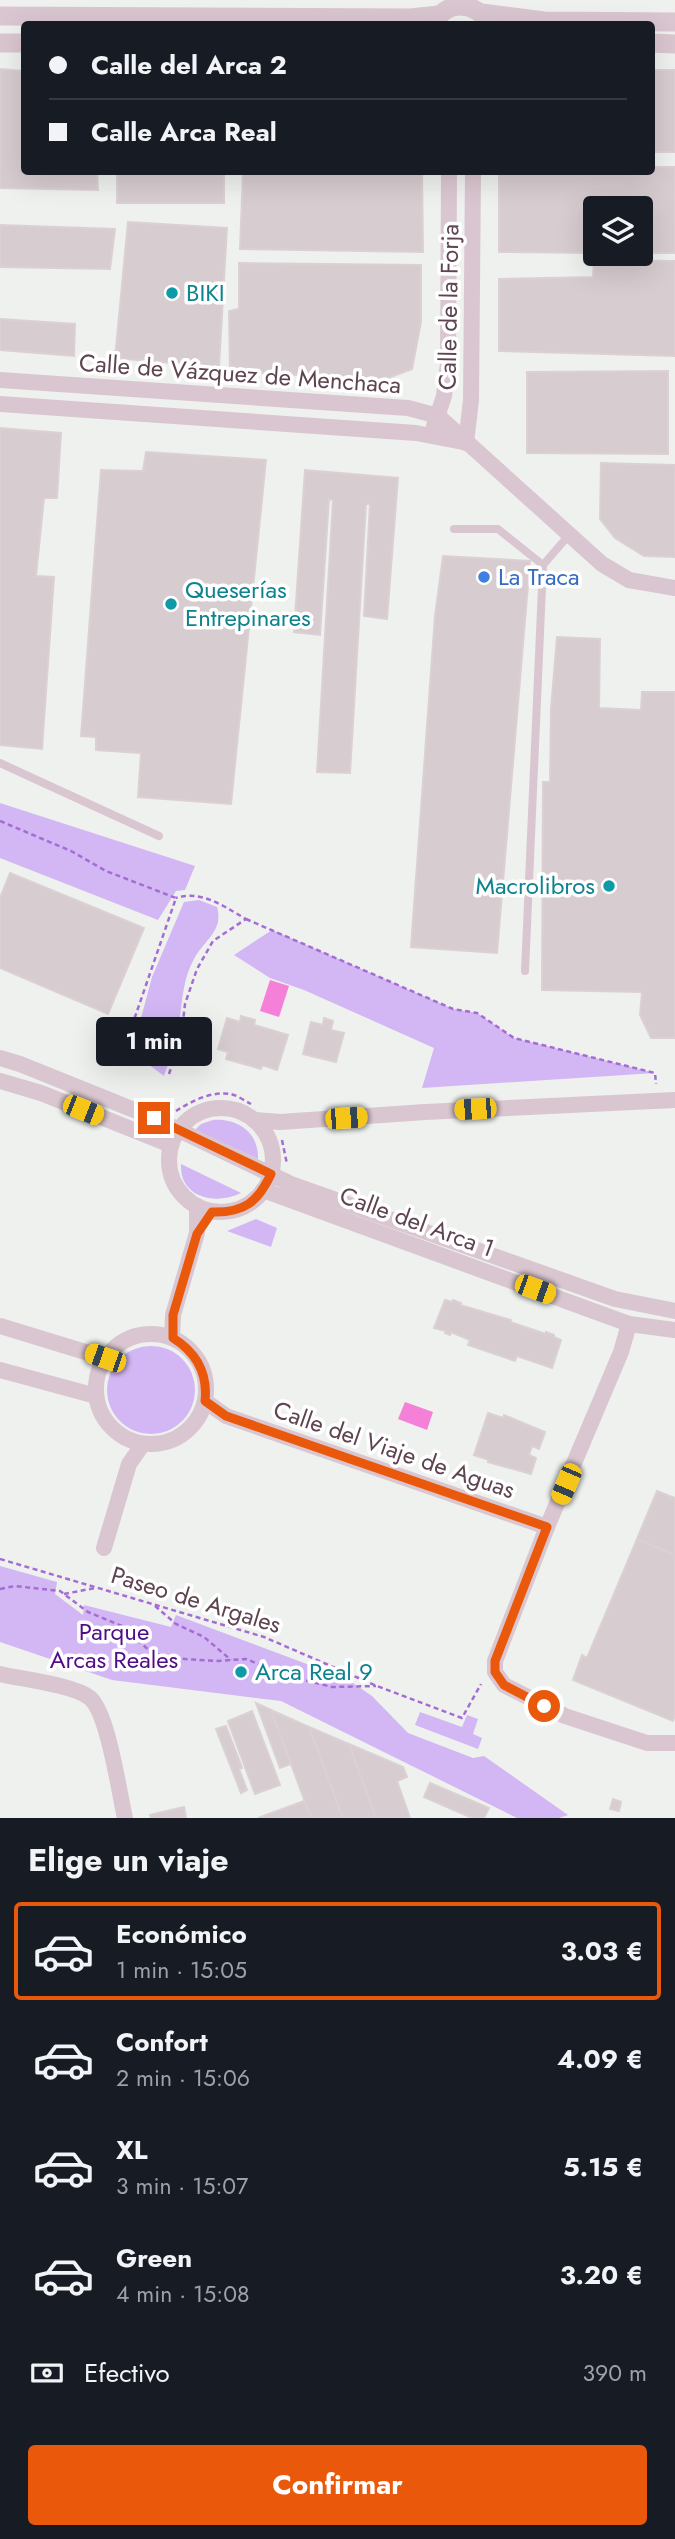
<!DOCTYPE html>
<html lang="es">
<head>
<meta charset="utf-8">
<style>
	body { margin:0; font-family:Jost,sans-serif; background:#242831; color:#f1f3f6; height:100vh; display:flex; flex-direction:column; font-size:26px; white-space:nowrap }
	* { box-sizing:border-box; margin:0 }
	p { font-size:23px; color:#9ea1a6 }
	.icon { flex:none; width:38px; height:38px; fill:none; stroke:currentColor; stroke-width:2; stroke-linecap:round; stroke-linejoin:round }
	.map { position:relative; height:1818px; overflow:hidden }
	.side { display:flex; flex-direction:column; background:#171b24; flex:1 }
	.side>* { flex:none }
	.guide { position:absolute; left:21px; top:21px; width:634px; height:154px; border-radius:7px; box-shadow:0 7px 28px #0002; display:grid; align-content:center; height:154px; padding:0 28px; background:#171b24 }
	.tools { position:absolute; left:583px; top:196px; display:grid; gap:14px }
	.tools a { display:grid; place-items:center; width:70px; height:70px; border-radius:7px; background:#171b24; box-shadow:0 7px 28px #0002; font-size:35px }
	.end { position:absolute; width:32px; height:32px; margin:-16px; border:9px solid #ea580c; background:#fff; box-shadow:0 0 0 4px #fff }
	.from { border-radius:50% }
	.bubble { position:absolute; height:49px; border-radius:7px; background:#171b24; box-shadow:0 7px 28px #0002; font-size:23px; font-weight:700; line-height:49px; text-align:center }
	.car { position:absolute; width:21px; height:42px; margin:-21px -10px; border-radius:9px; box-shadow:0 0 5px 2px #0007; background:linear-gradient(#f5c518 24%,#345 0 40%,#f5c518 0 76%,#345 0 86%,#f5c518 0) }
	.guide b { display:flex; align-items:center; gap:24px; height:66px; font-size:26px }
	.guide b+b { border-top:2px solid #363941 }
	.guide i { width:18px; height:18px; background:#f1f3f6 }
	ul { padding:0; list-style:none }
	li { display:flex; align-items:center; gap:21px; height:98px; margin:0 14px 10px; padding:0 14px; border:4px solid transparent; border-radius:7px }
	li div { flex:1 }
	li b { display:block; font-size:26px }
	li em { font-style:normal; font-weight:700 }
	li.current { border-color:#ea580c }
	li>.icon { width:63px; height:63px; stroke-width:1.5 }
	h2 { padding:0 28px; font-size:32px; line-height:84px }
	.pay { display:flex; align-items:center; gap:18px; height:77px; padding:0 28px; font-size:26px }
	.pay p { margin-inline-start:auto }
	.action { display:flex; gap:14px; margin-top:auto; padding:14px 28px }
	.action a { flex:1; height:80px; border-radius:7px; background:#ea580c; color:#fff; font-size:28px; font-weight:700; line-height:80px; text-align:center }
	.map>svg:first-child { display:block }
	.green { fill:#d2b7f4 }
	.water { fill:#f580d7 }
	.building { fill:#d7ccd0; stroke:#dbd1d4; stroke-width:2 }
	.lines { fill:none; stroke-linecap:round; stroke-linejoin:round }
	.path { stroke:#a66cd5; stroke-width:2.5; stroke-dasharray:5 3.5; stroke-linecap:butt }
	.service { stroke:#dac6d0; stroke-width:8 }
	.minor { stroke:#dac6d0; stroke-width:16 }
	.tertiary { stroke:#dac6d0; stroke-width:19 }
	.route { stroke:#ea580c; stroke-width:9 }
	.culture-dot { fill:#0f9aa8; stroke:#fff; stroke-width:2.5 }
	.shop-dot { fill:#3f7fe0; stroke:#fff; stroke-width:2.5 }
	.labels { text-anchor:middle; stroke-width:7; stroke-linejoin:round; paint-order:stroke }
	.culture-label { font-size:24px; fill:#0d838f; stroke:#fff; text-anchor:start }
	.street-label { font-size:24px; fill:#5e4450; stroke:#fff }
	.shop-label { font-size:24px; fill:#366cbe; stroke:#fff; text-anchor:start }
	.park-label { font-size:24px; fill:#500d87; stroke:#fff }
</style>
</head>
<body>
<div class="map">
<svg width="675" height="1818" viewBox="0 0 675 1818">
	<rect width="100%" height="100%" fill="#eef1ee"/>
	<g class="green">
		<polygon points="0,803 195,866 185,890 176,891 158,920 0,858"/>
		<path d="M199 900 217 907C224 931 204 940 194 959 179 986 183 1016 175 1045 173 1055 167 1066 164 1076L132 1052 152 977 184 902Z"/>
		<polygon points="272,930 453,1009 477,1013 514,1038 655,1073 422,1088 434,1048 304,990 270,978 234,955"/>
		<path d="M213 1120C238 1118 259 1133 258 1159L195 1130 201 1124Z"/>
		<path d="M181 1164 241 1193C215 1206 179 1197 181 1164Z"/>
		<polygon points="256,1219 277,1228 271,1247 227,1231"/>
		<circle cx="151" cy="1390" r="44"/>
		<polygon points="0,1566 57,1582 55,1594 83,1615 84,1605 171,1627 176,1615 347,1679 372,1696 408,1733 473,1758 484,1756 568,1815 559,1818 517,1818 281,1701 112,1680 0,1642"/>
		<polygon points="420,1712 462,1727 467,1715 478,1719 473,1734 482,1738 478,1749 415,1725"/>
	</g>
	<g class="water">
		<polygon points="270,980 289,986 279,1017 260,1011"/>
		<polygon points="405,1402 433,1412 427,1430 398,1419"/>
	</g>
	<g class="building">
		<polygon points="0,69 22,71 23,83 24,83 24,172 97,172 98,190 0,188"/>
		<rect x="651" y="70" width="24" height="82"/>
		<polygon points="651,167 675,167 675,253 640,253 640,208 595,208 595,253 499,252 499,172 651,172"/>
		<rect x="117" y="172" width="107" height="31"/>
		<polygon points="243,172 422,172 423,252 240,249"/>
		<polygon points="128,222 227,228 219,367 115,358"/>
		<polygon points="0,225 115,229 110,269 0,267"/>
		<polygon points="594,260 675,261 675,356 499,351 499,279 593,277"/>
		<polygon points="239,263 421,265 421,322 412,369 383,380 230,371 229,311 239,309"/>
		<polygon points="0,319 75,324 74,356 0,350"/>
		<polygon points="668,371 668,454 527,453 527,372"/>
		<polygon points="0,428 61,433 57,498 44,498 36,576 54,577 42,749 0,745"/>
		<polygon points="146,452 266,460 231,804 138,797 141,753 96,750 96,737 81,736 101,470 143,471"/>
		<polygon points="601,463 675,465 675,557 644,556 615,538 600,519"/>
		<polygon points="305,470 398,478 387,619 364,616 370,504 366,504 350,773 317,772 333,500 329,499 320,635 294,632"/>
		<polygon points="443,556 530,561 497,953 411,947 435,616"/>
		<polygon points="557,637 600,639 599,708 641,710 642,692 675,692 675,1038 651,1038 640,1015 642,992 542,990 543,782 550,782 551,709"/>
		<polygon points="10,873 144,928 108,1014 0,968 0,898"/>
		<polygon points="241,1016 255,1020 254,1025 288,1035 277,1070 262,1065 261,1069 226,1059 228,1052 218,1049 227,1018 240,1022"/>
		<polygon points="324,1018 333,1021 331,1030 344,1033 336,1062 303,1054 311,1022 323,1025"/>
		<polygon points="445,1300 452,1302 453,1300 461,1303 460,1305 511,1320 510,1322 546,1334 546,1332 554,1335 554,1337 561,1340 552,1368 517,1356 515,1361 468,1345 470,1340 451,1332 450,1335 445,1333 446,1331 434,1328"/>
		<polygon points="488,1413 503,1418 504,1415 545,1432 539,1449 532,1446 529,1455 536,1458 531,1474 488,1462 489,1460 474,1455"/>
		<polygon points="657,1491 675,1498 675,1555 637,1539"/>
		<polygon points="637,1539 675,1555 675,1715 673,1721 573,1680 582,1655 587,1658"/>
		<polygon points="239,1666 247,1669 244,1678 235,1675"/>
		<polygon points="256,1703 271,1710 291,1764 280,1768"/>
		<polygon points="271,1710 309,1727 343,1818 311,1818"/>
		<polygon points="252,1711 280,1785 255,1794 228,1721"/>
		<polygon points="226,1726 242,1768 239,1769 247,1790 241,1793 216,1729"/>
		<polygon points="309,1727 349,1744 376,1818 343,1818"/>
		<polygon points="349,1744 403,1767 407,1777 397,1781 410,1818 376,1818"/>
		<polygon points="430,1783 489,1808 484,1818 472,1818 424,1797"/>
		<polygon points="613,1799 621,1802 619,1811 610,1809"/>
		<polygon points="304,1801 311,1818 258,1818"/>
		<polygon points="184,1807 186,1818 151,1818 150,1815"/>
	</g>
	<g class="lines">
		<g class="path">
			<polyline points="0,821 71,851 106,871 176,898 126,1043"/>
			<polyline points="246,919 453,1009 477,1013 514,1038 655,1073 656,1084"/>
			<path d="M169 1074 181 1038 185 1004 197 969 213 941 246 919C223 906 202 890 176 898"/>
			<path d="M176 1111C192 1101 211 1091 230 1094 237 1095 245 1101 251 1104"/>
			<polyline points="282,1140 287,1164"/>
			<polyline points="0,1559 264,1637 377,1686 462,1718 481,1684"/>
			<polyline points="0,1589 15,1586 60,1591 88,1612 122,1626 152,1653 170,1658 216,1661 246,1659 288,1676 332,1687 376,1686"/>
			<polyline points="64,1594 95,1588"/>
			<polyline points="155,1606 176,1624 204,1637 231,1660"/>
		</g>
		<g class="service">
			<polyline points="454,529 498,529 543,565"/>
			<polyline points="0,763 159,836"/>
			<polyline points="525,971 543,565 569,535"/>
		</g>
		<g class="minor">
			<polyline points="0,380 408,408 438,416 602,564 629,580 675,588"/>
			<polyline points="0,404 416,433 463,442"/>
			<polyline points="434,426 444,396 448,363 449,172"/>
			<polyline points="466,443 471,400 473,172"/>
			<polyline points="0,1058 20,1064 154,1118 291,1184 615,1299 675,1311"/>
			<polyline points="0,1081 41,1093 171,1145"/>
			<circle cx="221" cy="1160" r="52"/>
			<polyline points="255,1120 280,1122 425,1112 675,1100"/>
			<polyline points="263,1190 629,1324 675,1330"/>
			<polyline points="629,1324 621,1352 547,1527 495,1661 495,1672 504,1685 565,1716 647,1743 675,1743"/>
			<polyline points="0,1326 105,1358"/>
			<circle cx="151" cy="1389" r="55"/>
			<polyline points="172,1338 173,1315 197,1233 197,1206"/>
			<polyline points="0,1370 96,1396"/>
			<polyline points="205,1401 226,1416 547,1527"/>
			<polyline points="104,1548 129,1464 143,1444"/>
			<path d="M0 1674C21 1679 74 1685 90 1698 108 1713 119 1792 125 1818"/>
		</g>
		<g class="tertiary">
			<polyline points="482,13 544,21 675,22"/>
			<polyline points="0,16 410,18 439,15"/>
			<path d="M435 24C444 0 477 0 488 24"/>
			<polyline points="0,43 24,43"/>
			<polyline points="651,43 675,44"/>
		</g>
	</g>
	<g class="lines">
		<path class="route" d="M154 1118 271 1174C258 1202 244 1213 212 1212L197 1234 173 1315V1338C197 1353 208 1373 205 1401L226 1416 547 1527 495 1661V1672L504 1685 544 1706"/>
	</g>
	<g class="culture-dot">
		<circle cx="172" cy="293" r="7"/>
		<circle cx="171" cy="604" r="7"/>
		<circle cx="609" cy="886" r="7"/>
		<circle cx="241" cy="1672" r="7"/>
	</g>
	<circle class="shop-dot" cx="484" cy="577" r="7"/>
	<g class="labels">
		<g class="culture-label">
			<text x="186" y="301">BIKI</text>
			<text x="185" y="598">Queserías<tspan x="185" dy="28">Entrepinares</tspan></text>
			<text x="595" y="894" text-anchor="end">Macrolibros</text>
			<text x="255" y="1680">Arca Real 9</text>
		</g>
		<g class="street-label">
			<text transform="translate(449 307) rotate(-89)" y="8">Calle de la Forja</text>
			<text transform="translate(240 374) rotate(4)" y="8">Calle de Vázquez de Menchaca</text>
			<text transform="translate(417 1222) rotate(20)" y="8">Calle del Arca 1</text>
			<text transform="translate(394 1450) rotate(19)" y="8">Calle del Viaje de Aguas</text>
			<text transform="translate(196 1600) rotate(17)" y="8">Paseo de Argales</text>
		</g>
		<g class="shop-label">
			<text x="498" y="585">La Traca</text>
		</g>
		<g class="park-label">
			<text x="114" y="1640">Parque<tspan x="114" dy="28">Arcas Reales</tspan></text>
		</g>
	</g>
</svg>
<div class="tools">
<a><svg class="icon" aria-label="layers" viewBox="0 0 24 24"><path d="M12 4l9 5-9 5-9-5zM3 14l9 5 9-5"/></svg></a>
</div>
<i class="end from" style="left:544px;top:1706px"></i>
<i class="end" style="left:154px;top:1118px"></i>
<div class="bubble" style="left:96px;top:1017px;width:116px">1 min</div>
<i class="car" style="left:475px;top:1109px;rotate:267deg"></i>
<i class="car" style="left:83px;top:1110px;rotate:112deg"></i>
<i class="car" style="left:346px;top:1118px;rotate:86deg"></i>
<i class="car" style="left:535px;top:1289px;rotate:110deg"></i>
<i class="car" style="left:105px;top:1358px;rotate:289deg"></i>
<i class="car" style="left:566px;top:1484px;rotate:203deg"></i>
<div class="guide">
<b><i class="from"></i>Calle del Arca 2</b>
<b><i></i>Calle Arca Real</b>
</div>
</div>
<section class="side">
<h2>Elige un viaje</h2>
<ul>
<li class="current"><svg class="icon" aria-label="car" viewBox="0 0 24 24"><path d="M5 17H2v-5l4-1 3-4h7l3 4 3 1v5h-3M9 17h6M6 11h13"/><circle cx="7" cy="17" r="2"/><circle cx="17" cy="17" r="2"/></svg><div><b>Económico</b><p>1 min · 15:05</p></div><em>3.03 €</em></li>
<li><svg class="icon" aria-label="car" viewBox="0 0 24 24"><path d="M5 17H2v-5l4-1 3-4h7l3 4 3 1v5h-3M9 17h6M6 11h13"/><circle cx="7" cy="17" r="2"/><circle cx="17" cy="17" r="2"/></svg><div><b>Confort</b><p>2 min · 15:06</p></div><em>4.09 €</em></li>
<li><svg class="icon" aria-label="car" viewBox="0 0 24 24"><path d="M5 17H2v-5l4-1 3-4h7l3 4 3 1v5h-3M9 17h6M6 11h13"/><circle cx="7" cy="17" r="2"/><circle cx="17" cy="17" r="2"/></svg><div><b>XL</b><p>3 min · 15:07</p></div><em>5.15 €</em></li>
<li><svg class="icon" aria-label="car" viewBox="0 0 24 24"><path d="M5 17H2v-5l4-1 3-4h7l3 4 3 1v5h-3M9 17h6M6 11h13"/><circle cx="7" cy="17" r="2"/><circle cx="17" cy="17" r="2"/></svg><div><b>Green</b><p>4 min · 15:08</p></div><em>3.20 €</em></li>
</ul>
<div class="pay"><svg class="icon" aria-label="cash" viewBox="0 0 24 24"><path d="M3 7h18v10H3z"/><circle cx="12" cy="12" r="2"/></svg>Efectivo<p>390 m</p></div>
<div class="action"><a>Confirmar</a></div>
</section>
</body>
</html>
